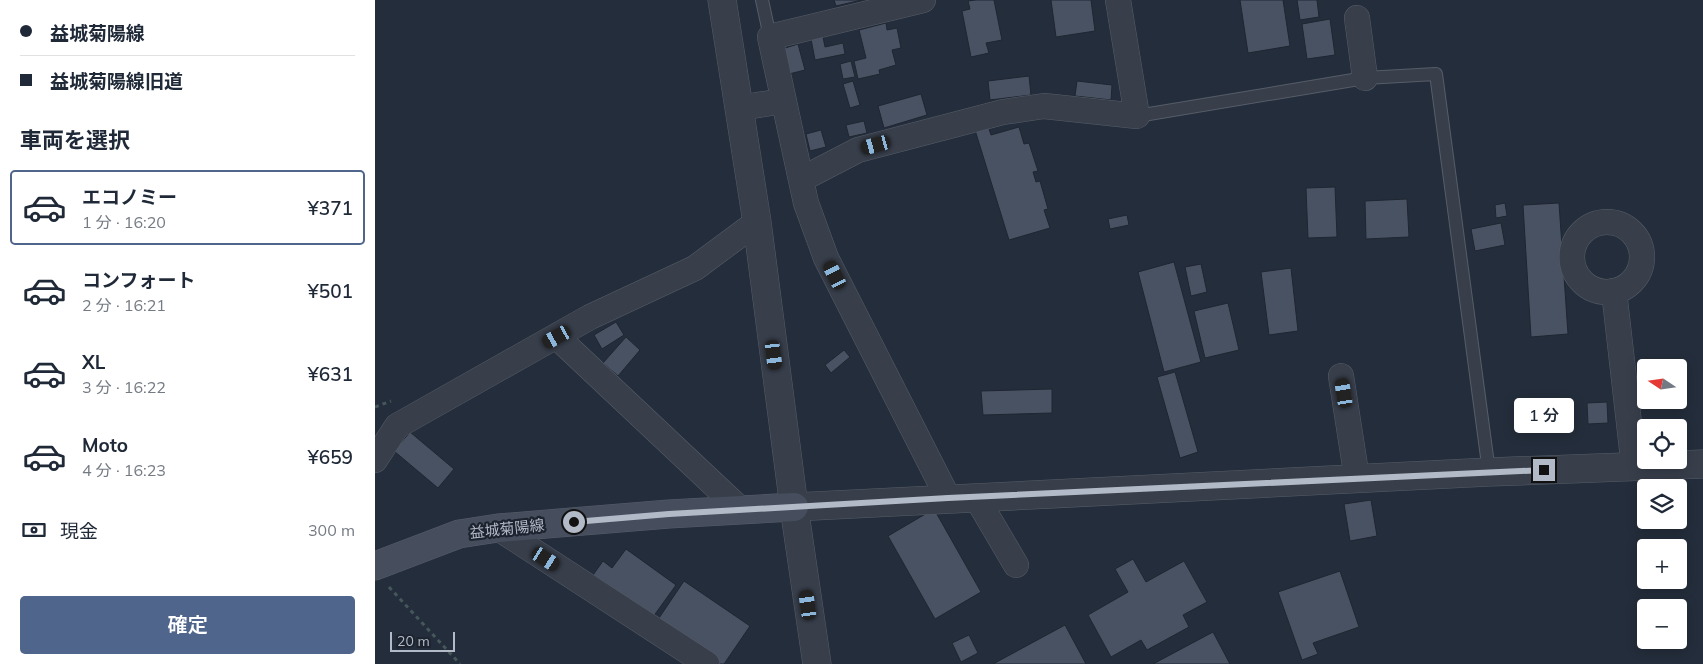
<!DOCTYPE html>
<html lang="ja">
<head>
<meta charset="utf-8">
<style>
	body { margin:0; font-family:Mulish,"Noto Sans JP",sans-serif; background:#f6f6f7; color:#1f2937; height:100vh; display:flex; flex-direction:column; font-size:19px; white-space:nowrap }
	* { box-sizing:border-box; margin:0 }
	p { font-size:16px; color:#747a83 }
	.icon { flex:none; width:28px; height:28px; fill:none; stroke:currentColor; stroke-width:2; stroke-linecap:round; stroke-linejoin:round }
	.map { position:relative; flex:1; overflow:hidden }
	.details { display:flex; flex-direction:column; background:#fff; width:375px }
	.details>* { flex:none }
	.guide { display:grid; align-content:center; height:110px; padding:0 20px; background:#fff }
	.needle { width:32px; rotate:283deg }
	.tools { position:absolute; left:1262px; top:359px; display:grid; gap:10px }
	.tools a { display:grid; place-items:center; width:50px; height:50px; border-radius:5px; background:#fff; box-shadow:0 2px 12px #0003; font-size:25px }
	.scale { position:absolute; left:15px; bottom:12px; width:65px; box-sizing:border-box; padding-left:5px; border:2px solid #b3bac7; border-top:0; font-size:14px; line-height:18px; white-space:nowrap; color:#b3bac7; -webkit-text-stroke:4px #1d2430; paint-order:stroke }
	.end { position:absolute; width:22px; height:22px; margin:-11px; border:6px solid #b3bac7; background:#111; box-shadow:0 0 0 2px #111 }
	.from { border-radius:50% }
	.bubble { position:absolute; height:35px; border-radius:5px; background:#fff; box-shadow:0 2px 12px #0003; font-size:16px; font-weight:600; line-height:35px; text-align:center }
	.car { position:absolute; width:15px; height:30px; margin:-15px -8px; border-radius:6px; box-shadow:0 0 4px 1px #0007; background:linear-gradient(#222 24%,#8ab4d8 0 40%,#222 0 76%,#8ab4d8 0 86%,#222 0) }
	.guide b { display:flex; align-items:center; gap:18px; height:48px; font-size:19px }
	.guide b+b { border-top:1px solid #e0e1e3 }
	.guide i { width:12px; height:12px; background:#1f2937 }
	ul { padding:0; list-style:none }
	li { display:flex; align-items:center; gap:15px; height:75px; margin:0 10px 8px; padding:0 10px; border:2px solid transparent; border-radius:5px }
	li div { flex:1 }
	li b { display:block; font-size:19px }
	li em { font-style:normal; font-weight:600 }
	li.active { border-color:#50658b }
	li>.icon { width:45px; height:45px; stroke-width:1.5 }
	h2 { padding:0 20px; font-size:22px; line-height:60px }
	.pay { display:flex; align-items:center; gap:12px; height:55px; padding:0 20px; font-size:19px }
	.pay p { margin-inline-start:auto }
	.button { display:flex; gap:10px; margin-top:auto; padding:10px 20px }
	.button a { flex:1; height:58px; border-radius:5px; background:#50658b; color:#fff; font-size:20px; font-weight:600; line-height:58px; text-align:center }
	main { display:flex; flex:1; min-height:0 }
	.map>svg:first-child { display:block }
	.building { fill:#485262; stroke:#1f2632 }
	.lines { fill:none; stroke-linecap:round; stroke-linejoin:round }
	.service-casing { stroke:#565d69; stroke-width:14 }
	.minor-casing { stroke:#565d69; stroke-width:26 }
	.tertiary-casing { stroke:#565d69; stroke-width:29 }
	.secondary-casing { stroke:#565d69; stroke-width:29 }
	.path { stroke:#46575b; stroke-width:3; stroke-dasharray:4 4; stroke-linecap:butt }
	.service { stroke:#383f4b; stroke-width:12 }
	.minor { stroke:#383f4b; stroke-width:25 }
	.tertiary { stroke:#383f4b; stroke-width:28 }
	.secondary { stroke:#464e5e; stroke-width:28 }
	.route { stroke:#b3bac7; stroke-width:6 }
	.labels { text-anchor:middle; stroke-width:4.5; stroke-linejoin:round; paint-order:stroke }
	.street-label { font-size:15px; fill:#b3bac7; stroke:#1d2430 }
</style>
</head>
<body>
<main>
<section class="details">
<div class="guide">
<b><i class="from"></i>益城菊陽線</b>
<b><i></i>益城菊陽線旧道</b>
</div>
<h2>車両を選択</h2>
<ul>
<li class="active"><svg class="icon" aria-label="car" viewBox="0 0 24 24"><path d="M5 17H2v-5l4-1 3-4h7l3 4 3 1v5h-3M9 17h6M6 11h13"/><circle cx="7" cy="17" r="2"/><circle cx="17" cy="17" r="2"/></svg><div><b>エコノミー</b><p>1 分 · 16:20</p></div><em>¥371</em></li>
<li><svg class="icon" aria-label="car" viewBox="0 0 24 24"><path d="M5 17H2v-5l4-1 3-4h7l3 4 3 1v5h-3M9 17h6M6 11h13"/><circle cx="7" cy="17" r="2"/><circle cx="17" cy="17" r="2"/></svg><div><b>コンフォート</b><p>2 分 · 16:21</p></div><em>¥501</em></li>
<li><svg class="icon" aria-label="car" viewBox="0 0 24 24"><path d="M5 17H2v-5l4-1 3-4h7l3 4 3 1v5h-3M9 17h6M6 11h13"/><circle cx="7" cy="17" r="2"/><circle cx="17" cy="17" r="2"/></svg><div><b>XL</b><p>3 分 · 16:22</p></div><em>¥631</em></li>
<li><svg class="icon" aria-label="car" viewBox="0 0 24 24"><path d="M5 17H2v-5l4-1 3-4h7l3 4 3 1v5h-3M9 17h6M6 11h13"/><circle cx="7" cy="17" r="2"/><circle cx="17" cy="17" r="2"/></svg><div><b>Moto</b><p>4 分 · 16:23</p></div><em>¥659</em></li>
</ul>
<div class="pay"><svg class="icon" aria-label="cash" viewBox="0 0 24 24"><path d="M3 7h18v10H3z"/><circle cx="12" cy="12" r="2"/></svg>現金<p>300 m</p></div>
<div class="button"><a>確定</a></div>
</section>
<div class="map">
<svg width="1328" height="664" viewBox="0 0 1328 664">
	<rect width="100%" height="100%" fill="#242d3b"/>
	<g class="building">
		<polygon points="459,0 487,0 461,6"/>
		<polygon points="601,0 619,0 627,40 611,43 614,53 596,57 587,11 595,9 593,1"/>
		<polygon points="676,0 716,0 720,31 681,37"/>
		<polygon points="865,0 908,0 915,46 873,53"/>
		<polygon points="922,0 942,0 944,17 925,20"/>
		<polygon points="955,19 960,55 932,59 927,24"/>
		<polygon points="511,23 512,30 522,28 526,48 517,50 521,65 504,70 505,74 483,79 479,61 491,58 484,30"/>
		<polygon points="448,37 450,47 468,43 470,54 440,60 436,39"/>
		<polygon points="423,44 430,70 414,74 407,49"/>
		<polygon points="476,61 480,77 468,79 465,64"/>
		<polygon points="654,76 656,95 615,100 613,81"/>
		<polygon points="478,81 485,105 475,108 468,84"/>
		<polygon points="702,81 737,85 736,100 700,96"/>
		<polygon points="546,94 552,115 509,128 503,106"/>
		<polygon points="489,121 492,133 474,137 471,125"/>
		<polygon points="613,126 616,135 644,127 649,144 654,143 663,171 658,172 661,182 665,181 673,209 669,210 675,228 634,240 600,130"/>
		<polygon points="446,130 451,147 435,151 431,134"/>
		<polygon points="960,187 962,237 933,238 931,188"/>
		<polygon points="1032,199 1034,237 991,239 990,201"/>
		<polygon points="1130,203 1132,216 1121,218 1120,205"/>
		<polygon points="1184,203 1193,334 1156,337 1148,205"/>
		<polygon points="752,215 754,225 735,229 733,219"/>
		<polygon points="1126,223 1130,245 1100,251 1096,229"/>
		<polygon points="799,262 826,362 789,372 763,272"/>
		<polygon points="826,264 832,292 816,296 810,267"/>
		<polygon points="916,268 923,331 894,335 886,272"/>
		<polygon points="853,303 864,350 830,358 819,311"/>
		<polygon points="241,322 249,335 227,349 219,335"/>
		<polygon points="251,337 265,350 243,376 228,363"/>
		<polygon points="469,350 475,357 456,373 450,365"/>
		<polygon points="800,372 823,452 805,458 782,377"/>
		<polygon points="677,389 677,413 608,415 606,391"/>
		<polygon points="1232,402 1233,423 1213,424 1212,403"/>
		<polygon points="35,432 79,469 63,488 19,451"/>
		<polygon points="996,500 1002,536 975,541 969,504"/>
		<polygon points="559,509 606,592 560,619 513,536"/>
		<polygon points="251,549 301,585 278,617 218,575 228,561 237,568"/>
		<polygon points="758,559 771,582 809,561 832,602 808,615 814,627 772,650 766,640 736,657 713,615 753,592 740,569"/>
		<polygon points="965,571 984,627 938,643 943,654 927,660 903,592"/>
		<polygon points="309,581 375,626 349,664 345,664 282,621"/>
		<polygon points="690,625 711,664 618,664"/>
		<polygon points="838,632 855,664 778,664"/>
		<polygon points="594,635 603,653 586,662 577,643"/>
	</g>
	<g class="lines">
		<defs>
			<g id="service">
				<polyline points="387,0 395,37"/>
				<polyline points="762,116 990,78 1061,74 1114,472"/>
			</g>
			<g id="minor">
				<polyline points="548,0 395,37 431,203 451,258 573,498"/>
				<polyline points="982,18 990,78"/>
				<polyline points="364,108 408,101"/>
				<polyline points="427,179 483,150 628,112 669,106 762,116 743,0"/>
				<circle cx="1232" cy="257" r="35"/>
				<polyline points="1239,291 1259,467"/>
				<polyline points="182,337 366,510"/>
				<polyline points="966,376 982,479"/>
				<polyline points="0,460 22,426 215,317 320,268 382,222"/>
				<polyline points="601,497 641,565"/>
				<polyline points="123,528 332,664"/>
			</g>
			<g id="tertiary">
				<polyline points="347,0 382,222 419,507 442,664"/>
				<polyline points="419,507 1114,472 1328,464"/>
			</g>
			<polyline id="secondary" points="0,566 84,534 123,528 294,514 419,507"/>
		</defs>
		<use href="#service" class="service-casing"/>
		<use href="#minor" class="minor-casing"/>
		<use href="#tertiary" class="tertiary-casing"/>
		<use href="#secondary" class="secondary-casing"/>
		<g class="path">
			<polyline points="0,407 16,401"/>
			<polyline points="14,587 85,664"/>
		</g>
		<use href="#service" class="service"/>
		<use href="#minor" class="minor"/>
		<use href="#tertiary" class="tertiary"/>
		<use href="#secondary" class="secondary"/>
	</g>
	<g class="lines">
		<polyline class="route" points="199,522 294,514 573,498 1169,470"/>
	</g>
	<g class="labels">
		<g class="street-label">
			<text transform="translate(132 529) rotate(-6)" y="5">益城菊陽線</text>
		</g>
	</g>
</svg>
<div class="tools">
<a><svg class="needle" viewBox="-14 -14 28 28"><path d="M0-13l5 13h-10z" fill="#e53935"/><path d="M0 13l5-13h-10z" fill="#747a83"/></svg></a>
<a><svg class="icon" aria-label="locate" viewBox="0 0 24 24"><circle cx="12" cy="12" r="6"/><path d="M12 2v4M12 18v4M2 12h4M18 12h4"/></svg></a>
<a><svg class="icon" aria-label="layers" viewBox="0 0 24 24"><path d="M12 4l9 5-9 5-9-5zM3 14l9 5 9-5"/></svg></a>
<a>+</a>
<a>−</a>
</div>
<div class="scale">20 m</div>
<i class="end from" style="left:199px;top:522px"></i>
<i class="end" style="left:1169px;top:470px"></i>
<div class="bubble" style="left:1139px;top:398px;width:60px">1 分</div>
<i class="car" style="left:501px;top:145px;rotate:255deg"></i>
<i class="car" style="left:460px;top:275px;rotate:333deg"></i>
<i class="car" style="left:182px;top:337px;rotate:241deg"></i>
<i class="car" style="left:399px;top:355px;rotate:173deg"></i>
<i class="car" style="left:969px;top:393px;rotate:351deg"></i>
<i class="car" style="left:171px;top:559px;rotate:123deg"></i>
<i class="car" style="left:433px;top:605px;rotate:352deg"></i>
</div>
</main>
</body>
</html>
